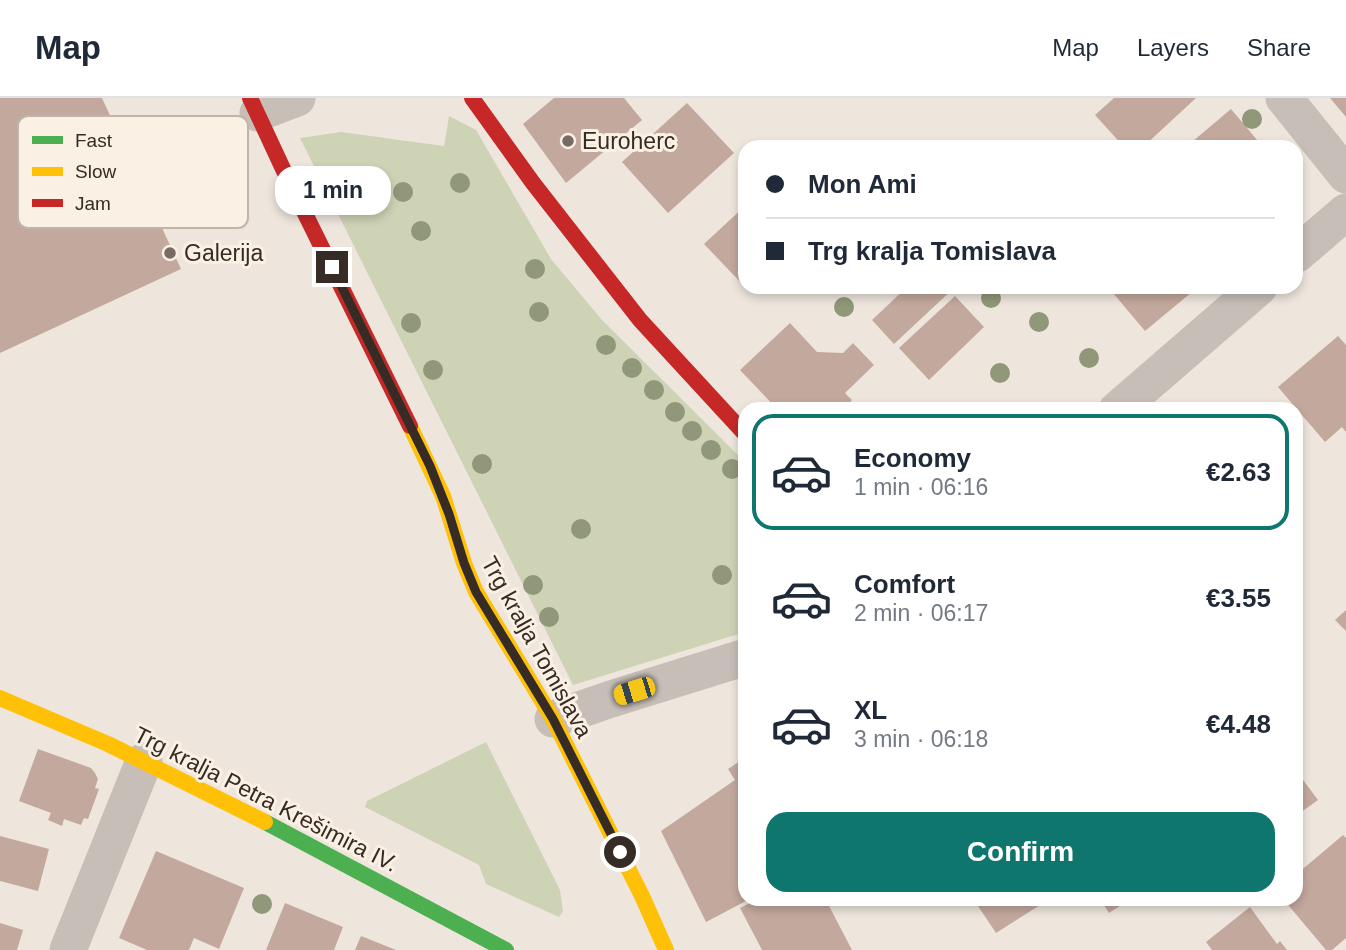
<!DOCTYPE html>
<html lang="en">
<head>
<meta charset="utf-8">
<style>
	body { margin:0; font-family:Helvetica,sans-serif; background:#f2f2f3; color:#1f2937; height:100vh; display:flex; flex-direction:column; font-size:26px; white-space:nowrap }
	* { box-sizing:border-box; margin:0 }
	p { font-size:23px; color:#747a83 }
	.icon { flex:none; width:38px; height:38px; fill:none; stroke:currentColor; stroke-width:2; stroke-linecap:round; stroke-linejoin:round }
	.map { position:relative; flex:1; overflow:hidden }
	.drawer { position:absolute; left:738px; top:304px; width:565px; height:504px; display:flex; flex-direction:column; background:#fff; border-radius:21px; box-shadow:0 4px 10px #0003 }
	.drawer>* { flex:none }
	.hud { position:absolute; left:738px; top:42px; width:565px; height:154px; border-radius:21px; box-shadow:0 4px 10px #0003; display:grid; align-content:center; height:154px; padding:0 28px; background:#fff }
	.end { position:absolute; width:32px; height:32px; margin:-16px; border:9px solid #372b25; background:#fff; box-shadow:0 0 0 4px #fff }
	.from { border-radius:50% }
	.bubble { position:absolute; height:49px; border-radius:21px; background:#fff; box-shadow:0 4px 10px #0003; font-size:23px; font-weight:800; line-height:49px; text-align:center }
	.car { position:absolute; width:21px; height:42px; margin:-21px -10px; border-radius:9px; box-shadow:0 0 5px 2px #0007; background:linear-gradient(#f5c518 24%,#345 0 40%,#f5c518 0 76%,#345 0 86%,#f5c518 0) }
	.hud b { display:flex; align-items:center; gap:24px; height:66px; font-size:26px }
	.hud b+b { border-top:2px solid #e0e1e3 }
	.hud i { width:18px; height:18px; background:#1f2937 }
	ul { padding:12px 0 0; list-style:none }
	li { display:flex; align-items:center; gap:21px; height:116px; margin:0 14px 10px; padding:0 14px; border:4px solid transparent; border-radius:21px }
	li div { flex:1 }
	li b { display:block; font-size:26px }
	li em { font-style:normal; font-weight:800 }
	li.active { border-color:#0f766e }
	li>.icon { width:63px; height:63px; stroke-width:1.5 }
	.action { display:flex; gap:14px; margin-top:auto; padding:14px 28px }
	.action a { flex:1; height:80px; border-radius:21px; background:#0f766e; color:#fff; font-size:28px; font-weight:800; line-height:80px; text-align:center }
	header { display:flex; align-items:center; gap:42px; box-sizing:border-box; height:98px; padding:0 35px; background:#fff; border-bottom:2px solid #e0e1e3 }
	header strong { font-size:33px }
	nav { display:flex; gap:38px; margin-inline-start:auto; font-size:24px }
	.map>svg:first-child { display:block }
	.green { fill:#ced3b6 }
	.building { fill:#c3a89d }
	.lines { fill:none; stroke-linecap:round; stroke-linejoin:round }
	.street { stroke:#c6beb7; stroke-width:37 }
	.fast { stroke:#4caf50; stroke-width:16 }
	.slow { stroke:#ffc107; stroke-width:16 }
	.jam { stroke:#c62828; stroke-width:16 }
	.tree { fill:#919779 }
	.route { stroke:#372b25; stroke-width:9 }
	.poi-dot { fill:#776c65; stroke:#fbf0e4; stroke-width:2.5 }
	.labels { text-anchor:middle; stroke-width:6; stroke-linejoin:round; paint-order:stroke }
	.poi-label { font-size:23px; fill:#372b25; stroke:#fbf0e4; text-anchor:start }
	.street-label { font-size:23px; fill:#372b25; stroke:#fbf0e4 }
	.key { fill:#fbf0e4; stroke:#c0b5ab; stroke-width:2 }
	.key-label { font-size:19px; fill:#372b25 }
</style>
</head>
<body>
<header>
<strong>Map</strong>
<nav><a>Map</a><a>Layers</a><a>Share</a></nav>
</header>
<div class="map">
<svg width="1346" height="852" viewBox="0 0 1346 852">
	<rect width="100%" height="100%" fill="#eee6dd"/>
	<g class="green">
		<polygon points="449,18 476,32 551,161 602,222 745,364 745,534 573,587 300,40 341,34 444,48"/>
		<polygon points="486,644 560,792 563,813 559,819 486,786 479,767 365,709 367,703"/>
	</g>
	<g class="building">
		<polygon points="0,0 102,0 181,171 0,255"/>
		<polygon points="554,0 624,0 642,22 566,85 523,26"/>
		<polygon points="1114,0 1196,0 1143,49 1124,49 1095,17"/>
		<polygon points="1330,0 1346,0 1346,19"/>
		<polygon points="687,5 734,55 668,115 622,64"/>
		<polygon points="1231,11 1263,49 1186,49"/>
		<polygon points="746,107 746,190 704,146"/>
		<polygon points="907,189 955,189 894,246 872,222"/>
		<polygon points="1108,189 1198,189 1145,233"/>
		<polygon points="955,198 984,229 929,282 899,250"/>
		<polygon points="790,225 817,254 843,255 853,245 874,267 845,295 852,302 842,312 778,312 740,272"/>
		<polygon points="1338,238 1346,247 1346,334 1342,329 1325,344 1278,289"/>
		<polygon points="1346,512 1346,533 1335,522"/>
		<polygon points="38,651 91,670 95,675 98,681 95,690 99,691 88,721 84,720 81,727 64,721 62,728 48,722 51,715 19,703"/>
		<polygon points="746,659 746,803 706,824 661,733 735,682 728,671"/>
		<polygon points="1297,674 1318,702 1297,717"/>
		<polygon points="1343,737 1346,740 1346,840 1332,852 1326,852 1284,802 1297,802 1297,776"/>
		<polygon points="0,738 49,751 38,793 0,783"/>
		<polygon points="156,753 244,790 219,851 194,840 189,852 147,852 119,840"/>
		<polygon points="756,802 837,802 828,806 852,852 762,852 740,810"/>
		<polygon points="974,802 1048,802 996,835"/>
		<polygon points="1101,802 1129,802 1109,815"/>
		<polygon points="285,805 343,829 334,852 266,852"/>
		<polygon points="1250,809 1277,846 1280,843 1287,852 1212,852 1206,844"/>
		<polygon points="0,825 23,832 17,852 0,852"/>
		<polygon points="361,838 396,852 355,852"/>
	</g>
	<g class="lines">
		<g class="street">
			<polyline points="1284,0 1346,77"/>
			<polyline points="258,15 297,0"/>
			<polyline points="1297,156 1346,114"/>
			<polyline points="1117,312 1259,189"/>
			<polyline points="553,621 611,601 746,559"/>
			<polyline points="68,852 144,663"/>
		</g>
		<polyline class="fast" points="265,724 506,852"/>
		<g class="slow">
			<polyline points="410,328 443,398 464,465 476,494 553,621 642,798 666,852"/>
			<polyline points="0,600 108,646 265,724"/>
		</g>
		<g class="jam">
			<polyline points="250,0 284,73 410,328"/>
			<polyline points="472,0 533,85 640,222 746,337"/>
		</g>
	</g>
	<g class="tree">
		<circle cx="1252" cy="21" r="10"/>
		<circle cx="460" cy="85" r="10"/>
		<circle cx="403" cy="94" r="10"/>
		<circle cx="421" cy="133" r="10"/>
		<circle cx="535" cy="171" r="10"/>
		<circle cx="991" cy="200" r="10"/>
		<circle cx="844" cy="209" r="10"/>
		<circle cx="539" cy="214" r="10"/>
		<circle cx="1039" cy="224" r="10"/>
		<circle cx="411" cy="225" r="10"/>
		<circle cx="606" cy="247" r="10"/>
		<circle cx="1089" cy="260" r="10"/>
		<circle cx="632" cy="270" r="10"/>
		<circle cx="433" cy="272" r="10"/>
		<circle cx="1000" cy="275" r="10"/>
		<circle cx="654" cy="292" r="10"/>
		<circle cx="675" cy="314" r="10"/>
		<circle cx="692" cy="333" r="10"/>
		<circle cx="711" cy="352" r="10"/>
		<circle cx="482" cy="366" r="10"/>
		<circle cx="732" cy="371" r="10"/>
		<circle cx="581" cy="431" r="10"/>
		<circle cx="722" cy="477" r="10"/>
		<circle cx="533" cy="487" r="10"/>
		<circle cx="549" cy="519" r="10"/>
		<circle cx="262" cy="806" r="10"/>
	</g>
	<g class="lines">
		<polyline class="route" points="332,169 430,368 449,416 464,465 476,494 553,621 620,754"/>
	</g>
	<g class="poi-dot">
		<circle cx="568" cy="43" r="7"/>
		<circle cx="170" cy="155" r="7"/>
	</g>
	<g class="labels">
		<g class="poi-label">
			<text x="582" y="51">Euroherc</text>
			<text x="184" y="163">Galerija</text>
		</g>
		<g class="street-label">
			<text transform="translate(537 549) rotate(61)" y="8">Trg kralja Tomislava</text>
			<text transform="translate(266 701) rotate(27)" y="8">Trg kralja Petra Krešimira IV.</text>
		</g>
	</g>
	<rect x="18" y="18" width="230" height="112" rx="10" class="key"/>
	<rect x="32" y="38" width="31" height="8" fill="#4caf50"/>
	<rect x="32" y="69" width="31" height="9" fill="#ffc107"/>
	<rect x="32" y="101" width="31" height="8" fill="#c62828"/>
	<g class="key-label">
		<text x="75" y="49">Fast</text>
		<text x="75" y="80">Slow</text>
		<text x="75" y="112">Jam</text>
	</g>
</svg>
<i class="end from" style="left:620px;top:754px"></i>
<i class="end" style="left:332px;top:169px"></i>
<div class="bubble" style="left:275px;top:68px;width:116px">1 min</div>
<i class="car" style="left:634px;top:593px;rotate:253deg"></i>
<div class="hud">
<b><i class="from"></i>Mon Ami</b>
<b><i></i>Trg kralja Tomislava</b>
</div>
<section class="drawer">
<ul>
<li class="active"><svg class="icon" aria-label="car" viewBox="0 0 24 24"><path d="M5 17H2v-5l4-1 3-4h7l3 4 3 1v5h-3M9 17h6M6 11h13"/><circle cx="7" cy="17" r="2"/><circle cx="17" cy="17" r="2"/></svg><div><b>Economy</b><p>1 min · 06:16</p></div><em>€2.63</em></li>
<li><svg class="icon" aria-label="car" viewBox="0 0 24 24"><path d="M5 17H2v-5l4-1 3-4h7l3 4 3 1v5h-3M9 17h6M6 11h13"/><circle cx="7" cy="17" r="2"/><circle cx="17" cy="17" r="2"/></svg><div><b>Comfort</b><p>2 min · 06:17</p></div><em>€3.55</em></li>
<li><svg class="icon" aria-label="car" viewBox="0 0 24 24"><path d="M5 17H2v-5l4-1 3-4h7l3 4 3 1v5h-3M9 17h6M6 11h13"/><circle cx="7" cy="17" r="2"/><circle cx="17" cy="17" r="2"/></svg><div><b>XL</b><p>3 min · 06:18</p></div><em>€4.48</em></li>
</ul>
<div class="action"><a>Confirm</a></div>
</section>
</div>
</body>
</html>
